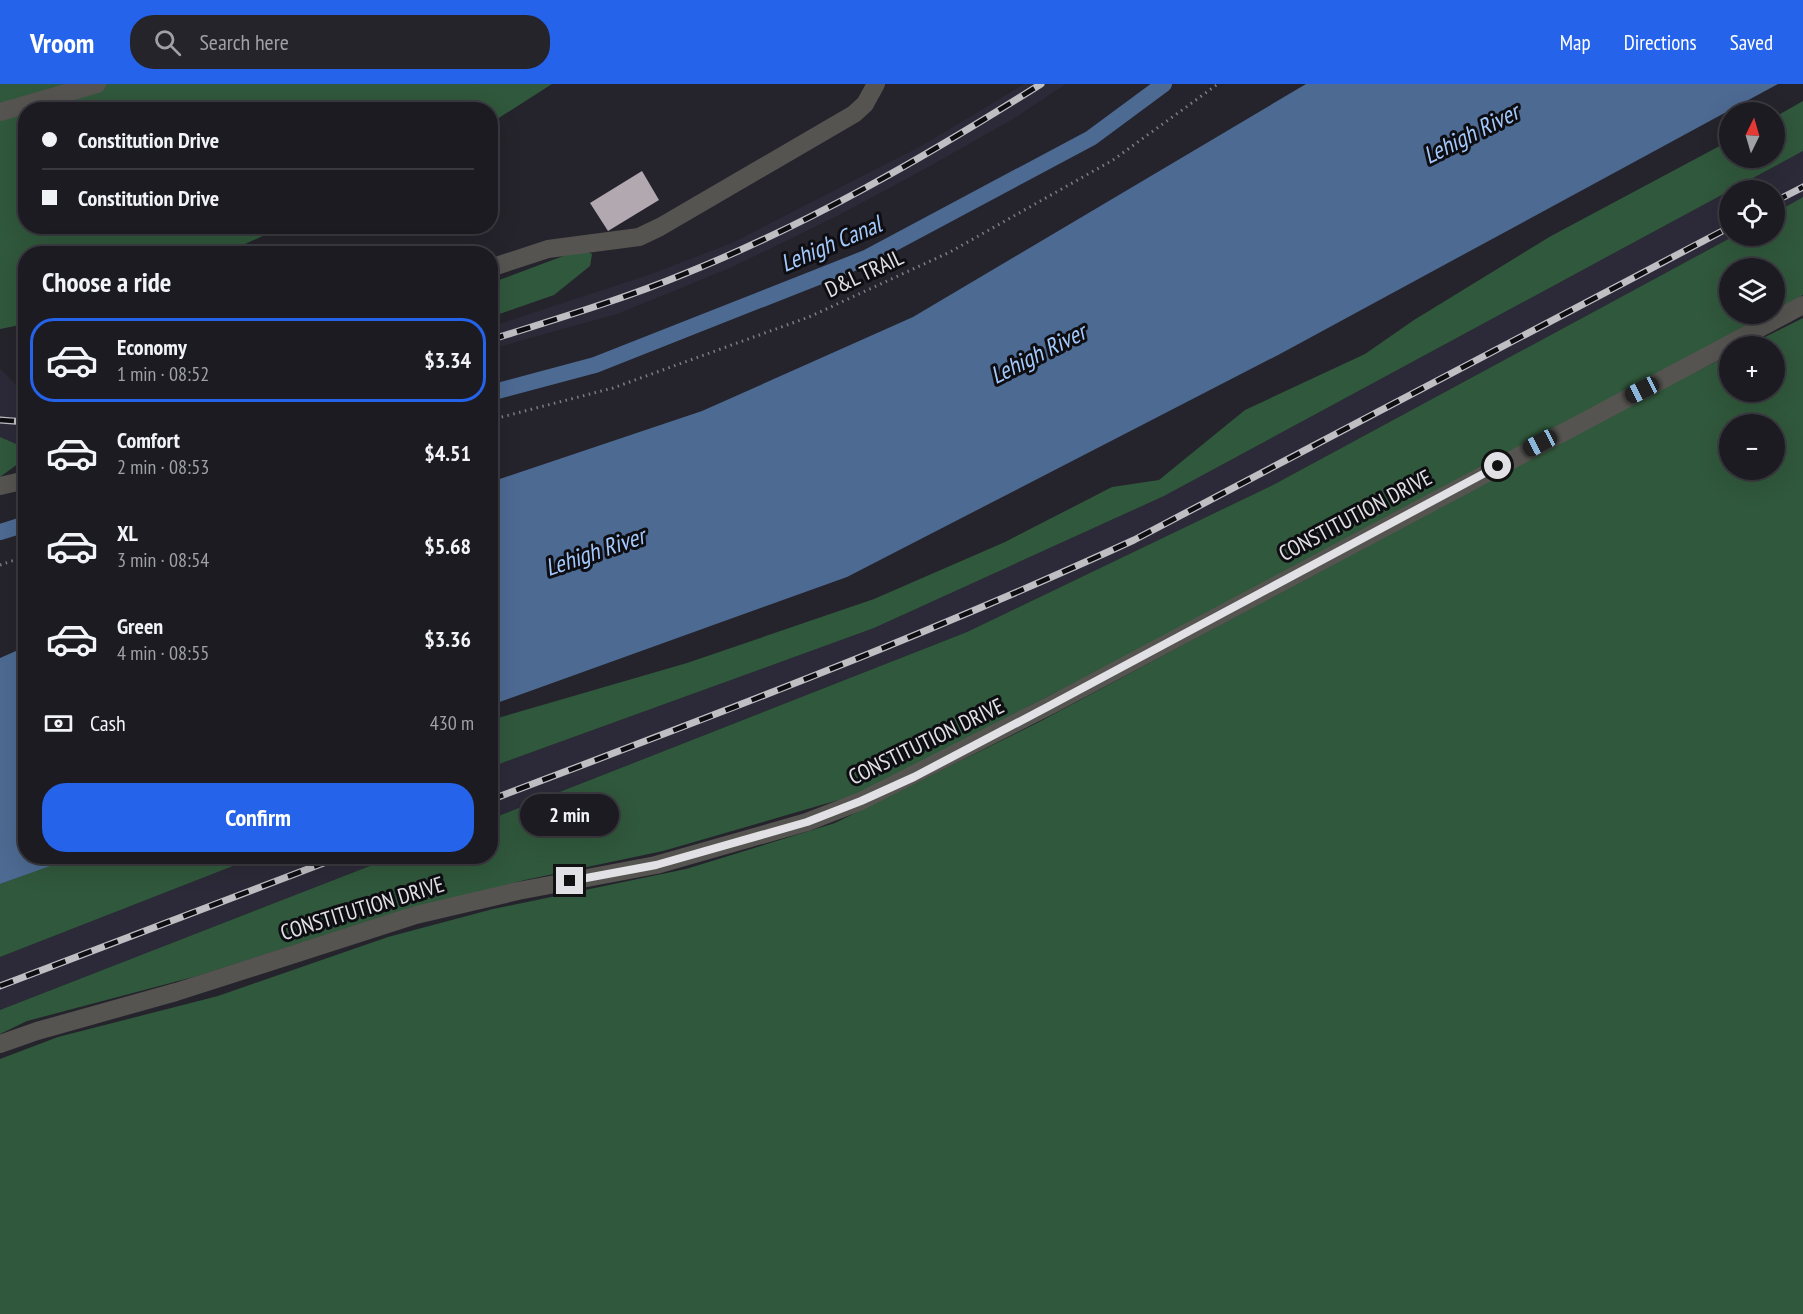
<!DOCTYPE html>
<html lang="en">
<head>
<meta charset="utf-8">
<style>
	body { margin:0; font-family:"PT Sans Narrow",sans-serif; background:#25242a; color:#f1f3f6; height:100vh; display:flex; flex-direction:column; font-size:22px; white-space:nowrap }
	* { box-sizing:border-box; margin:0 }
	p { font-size:20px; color:#a0a1a5 }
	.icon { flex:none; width:33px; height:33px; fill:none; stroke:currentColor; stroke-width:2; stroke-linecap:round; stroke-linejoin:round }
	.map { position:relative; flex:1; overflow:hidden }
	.drawer { position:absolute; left:18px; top:162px; width:480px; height:618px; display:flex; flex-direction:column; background:#1c1b21; border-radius:24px; box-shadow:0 6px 24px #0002,0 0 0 2px #3a393f }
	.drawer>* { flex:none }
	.banner { position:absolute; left:18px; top:18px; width:480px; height:132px; border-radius:24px; box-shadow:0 6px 24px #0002,0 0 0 2px #3a393f; display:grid; align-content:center; height:132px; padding:0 24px; background:#1c1b21 }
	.needle { width:39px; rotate:5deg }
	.fabs { position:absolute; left:1719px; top:18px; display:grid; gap:12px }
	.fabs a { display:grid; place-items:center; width:66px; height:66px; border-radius:50%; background:#1c1b21; box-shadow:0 6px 24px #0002,0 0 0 2px #3a393f; font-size:30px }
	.end { position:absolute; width:27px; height:27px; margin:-14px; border:8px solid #e0e0e5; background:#111; box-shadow:0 0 0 3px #111 }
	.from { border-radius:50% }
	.bubble { position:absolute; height:42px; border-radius:21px; background:#1c1b21; box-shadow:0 6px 24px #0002,0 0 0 2px #3a393f; font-size:20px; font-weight:700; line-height:42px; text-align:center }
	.car { position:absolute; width:18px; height:36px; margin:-18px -9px; border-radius:8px; box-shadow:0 0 4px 2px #0007; background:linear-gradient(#222 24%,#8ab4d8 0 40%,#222 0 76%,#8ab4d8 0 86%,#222 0) }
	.banner b { display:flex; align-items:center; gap:21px; height:57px; font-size:22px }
	.banner b+b { border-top:2px solid #3a393f }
	.banner i { width:15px; height:15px; background:#f1f3f6 }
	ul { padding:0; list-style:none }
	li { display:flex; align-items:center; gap:18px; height:84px; margin:0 12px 9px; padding:0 12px; border:3px solid transparent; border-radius:24px }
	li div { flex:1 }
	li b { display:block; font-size:22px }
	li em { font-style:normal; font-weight:700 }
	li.current { border-color:#2563eb }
	li>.icon { width:54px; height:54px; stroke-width:1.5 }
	h2 { padding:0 24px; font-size:27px; line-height:72px }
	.pay { display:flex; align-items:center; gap:15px; height:66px; padding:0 24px; font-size:22px }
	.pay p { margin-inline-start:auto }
	.action { display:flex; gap:12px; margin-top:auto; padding:12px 24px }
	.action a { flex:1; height:69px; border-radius:24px; background:#2563eb; color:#fff; font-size:24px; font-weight:700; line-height:69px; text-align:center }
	header { display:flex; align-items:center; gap:36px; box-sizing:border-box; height:84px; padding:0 30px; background:#2563eb; color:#fff }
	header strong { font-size:28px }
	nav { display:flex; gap:33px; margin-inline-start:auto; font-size:21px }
	.search { width:420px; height:54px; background:#25242a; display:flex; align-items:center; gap:15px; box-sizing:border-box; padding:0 21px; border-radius:24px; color:#a0a1a5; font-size:22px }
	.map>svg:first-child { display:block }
	.built { fill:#2c2a38 }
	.green { fill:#30583c; fill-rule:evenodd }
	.water { fill:#4d6a93 }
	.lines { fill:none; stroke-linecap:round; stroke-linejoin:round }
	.canal { stroke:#4d6a93; stroke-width:16 }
	.building { fill:#b1a8b0 }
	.path { stroke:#7d7c83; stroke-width:3; stroke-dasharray:1.5 4.5; stroke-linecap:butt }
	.minor { stroke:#565450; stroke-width:18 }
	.rail-casing { stroke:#bebec3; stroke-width:7 }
	.rail { stroke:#0e0e12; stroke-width:4.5; stroke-dasharray:14; stroke-linecap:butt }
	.route { stroke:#e0e0e5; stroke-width:8 }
	.labels { text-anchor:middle; stroke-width:6; stroke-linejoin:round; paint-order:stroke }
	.street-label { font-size:22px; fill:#e0e0e5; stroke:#0e0e12 }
	.water-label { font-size:24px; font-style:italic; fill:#a4c9fc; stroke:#0e0e12 }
</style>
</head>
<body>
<header>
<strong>Vroom</strong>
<div class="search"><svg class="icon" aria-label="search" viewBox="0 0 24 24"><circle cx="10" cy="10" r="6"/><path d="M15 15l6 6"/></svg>Search here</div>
<nav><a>Map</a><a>Directions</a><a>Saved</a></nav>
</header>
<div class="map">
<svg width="1803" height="1230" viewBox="0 0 1803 1230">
	<rect width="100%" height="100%" fill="#25242c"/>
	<g class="built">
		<polygon points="1024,0 1066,0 1013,35 921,87 837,132 730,184 617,230 491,265 491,243 654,189 732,159 925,60"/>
		<polygon points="1803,67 1803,113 1775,129 1774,106 1730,106"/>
		<polygon points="1729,107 1730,152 1734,152 1273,401 967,548 491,735 491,683 874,544 1164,412"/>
		<polygon points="0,285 25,310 25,378 19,379 21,362 0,353"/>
		<polygon points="256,773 393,773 0,926 0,873"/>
	</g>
	<g class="green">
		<polygon points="0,0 552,0 491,39 490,26 26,26 26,142 283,143 225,169 26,170 25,240 0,245"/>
		<polygon points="1803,17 1803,67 1164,412 874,544 491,683 491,636 687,579 874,515 1005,458 1112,403 1159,396 1245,326 1365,270 1414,236 1551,152 1729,57 1730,74 1774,74 1775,33"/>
		<polygon points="1803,113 1803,211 1775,227 1774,184 1730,184 1730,230 1770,230 1111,580 859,710 663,767 525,796 379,834 197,892 27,937 0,950 0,926 393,773 490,772 491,735 967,548 1273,401 1734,152 1774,152 1775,129"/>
		<polygon points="588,168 592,170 590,182 554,211 491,233 491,199 566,171"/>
		<path d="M1803 234V1230H0V975L58 953 218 912 388 853 493 825 686 785 835 739 1041 637 1635 319 1729 271 1730 308H1774V262H1747ZM1730 340H1774V386H1730Z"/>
		<polygon points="0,353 21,362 19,379 0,393"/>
		<polygon points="75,772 256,772 256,773 0,873 0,800"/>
	</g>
	<g class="water">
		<polygon points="1306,0 1778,0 1280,270 847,493 491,621 491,398 702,327 913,233"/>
		<polygon points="25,563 26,772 75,773 0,800 0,574"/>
	</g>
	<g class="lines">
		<g class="canal">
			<polyline points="490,309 595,281 866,174 1091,54 1164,0"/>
			<polyline points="0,448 26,440"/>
		</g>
	</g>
	<polygon class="building" points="642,87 659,116 608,147 590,119"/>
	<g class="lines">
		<g class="path">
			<polyline points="490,336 613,304 809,233 950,168 1113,76 1218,0"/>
			<polyline points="0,481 26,472"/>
		</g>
		<g class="minor">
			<polyline points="0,28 97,0"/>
			<polyline points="490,184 548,165 639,153 660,143 854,30 865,20 876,0"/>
			<polyline points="0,402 26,396"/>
			<polyline points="0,960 37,947 176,908 416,831 518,807 656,781 807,738 861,717 1051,621 1803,221"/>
		</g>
		<defs>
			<g id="rail">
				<polyline points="1774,118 1803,103"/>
				<path d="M490 256C556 235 621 216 684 190 809 140 927 72 1041 0"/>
				<polyline points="0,336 26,338"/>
				<path d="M490 716C707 634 923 553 1134 456L1730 143"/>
				<polyline points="0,902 342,772"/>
			</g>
		</defs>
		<use href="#rail" class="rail-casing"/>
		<use href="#rail" class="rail"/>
	</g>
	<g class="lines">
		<polyline class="route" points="570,797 656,781 807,738 861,717 914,693 1051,621 1498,382"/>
	</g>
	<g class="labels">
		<g class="street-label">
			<text transform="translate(864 189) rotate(-25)" y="8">D&amp;L TRAIL</text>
			<text transform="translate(1355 431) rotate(-28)" y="8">CONSTITUTION DRIVE</text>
			<text transform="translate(926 657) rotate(-26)" y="8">CONSTITUTION DRIVE</text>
			<text transform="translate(362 824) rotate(-17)" y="8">CONSTITUTION DRIVE</text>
		</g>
		<g class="water-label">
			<text transform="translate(1471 50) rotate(-27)" y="8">Lehigh River</text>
			<text transform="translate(831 160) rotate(-23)" y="8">Lehigh Canal</text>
			<text transform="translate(1038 270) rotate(-27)" y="8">Lehigh River</text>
			<text transform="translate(595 468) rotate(-19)" y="8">Lehigh River</text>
		</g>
	</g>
</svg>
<div class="fabs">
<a><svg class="needle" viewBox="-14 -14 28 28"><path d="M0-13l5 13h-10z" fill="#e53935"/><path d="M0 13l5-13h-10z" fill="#a0a1a5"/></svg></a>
<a><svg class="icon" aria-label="locate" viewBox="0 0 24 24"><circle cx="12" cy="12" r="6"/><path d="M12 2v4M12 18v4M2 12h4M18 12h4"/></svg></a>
<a><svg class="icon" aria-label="layers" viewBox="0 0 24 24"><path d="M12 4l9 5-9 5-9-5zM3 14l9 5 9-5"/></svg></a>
<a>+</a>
<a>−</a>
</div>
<i class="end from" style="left:1498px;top:382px"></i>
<i class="end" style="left:570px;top:797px"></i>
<div class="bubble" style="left:520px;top:710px;width:99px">2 min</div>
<i class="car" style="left:1642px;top:306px;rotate:243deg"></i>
<i class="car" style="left:1540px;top:359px;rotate:242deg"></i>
<div class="banner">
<b><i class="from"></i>Constitution Drive</b>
<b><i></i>Constitution Drive</b>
</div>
<section class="drawer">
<h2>Choose a ride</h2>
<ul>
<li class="current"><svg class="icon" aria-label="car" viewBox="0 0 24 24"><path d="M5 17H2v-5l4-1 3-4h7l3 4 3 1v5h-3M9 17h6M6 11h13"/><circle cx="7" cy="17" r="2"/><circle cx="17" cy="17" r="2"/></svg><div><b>Economy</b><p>1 min · 08:52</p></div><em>$3.34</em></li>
<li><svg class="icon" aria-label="car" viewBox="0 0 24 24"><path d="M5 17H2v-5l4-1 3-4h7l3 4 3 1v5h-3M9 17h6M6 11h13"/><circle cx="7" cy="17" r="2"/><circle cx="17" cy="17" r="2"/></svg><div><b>Comfort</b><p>2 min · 08:53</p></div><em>$4.51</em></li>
<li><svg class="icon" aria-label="car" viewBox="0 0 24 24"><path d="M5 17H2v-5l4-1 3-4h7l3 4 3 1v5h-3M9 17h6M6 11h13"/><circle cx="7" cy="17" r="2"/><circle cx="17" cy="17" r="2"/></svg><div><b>XL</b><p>3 min · 08:54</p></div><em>$5.68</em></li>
<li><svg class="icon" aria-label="car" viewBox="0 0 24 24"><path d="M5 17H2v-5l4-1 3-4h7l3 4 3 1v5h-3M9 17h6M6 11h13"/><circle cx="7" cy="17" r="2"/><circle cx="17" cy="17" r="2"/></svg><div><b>Green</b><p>4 min · 08:55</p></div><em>$3.36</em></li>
</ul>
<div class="pay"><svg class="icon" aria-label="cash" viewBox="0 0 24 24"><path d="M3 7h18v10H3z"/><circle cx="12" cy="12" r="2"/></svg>Cash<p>430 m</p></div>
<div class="action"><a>Confirm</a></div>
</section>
</div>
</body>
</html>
